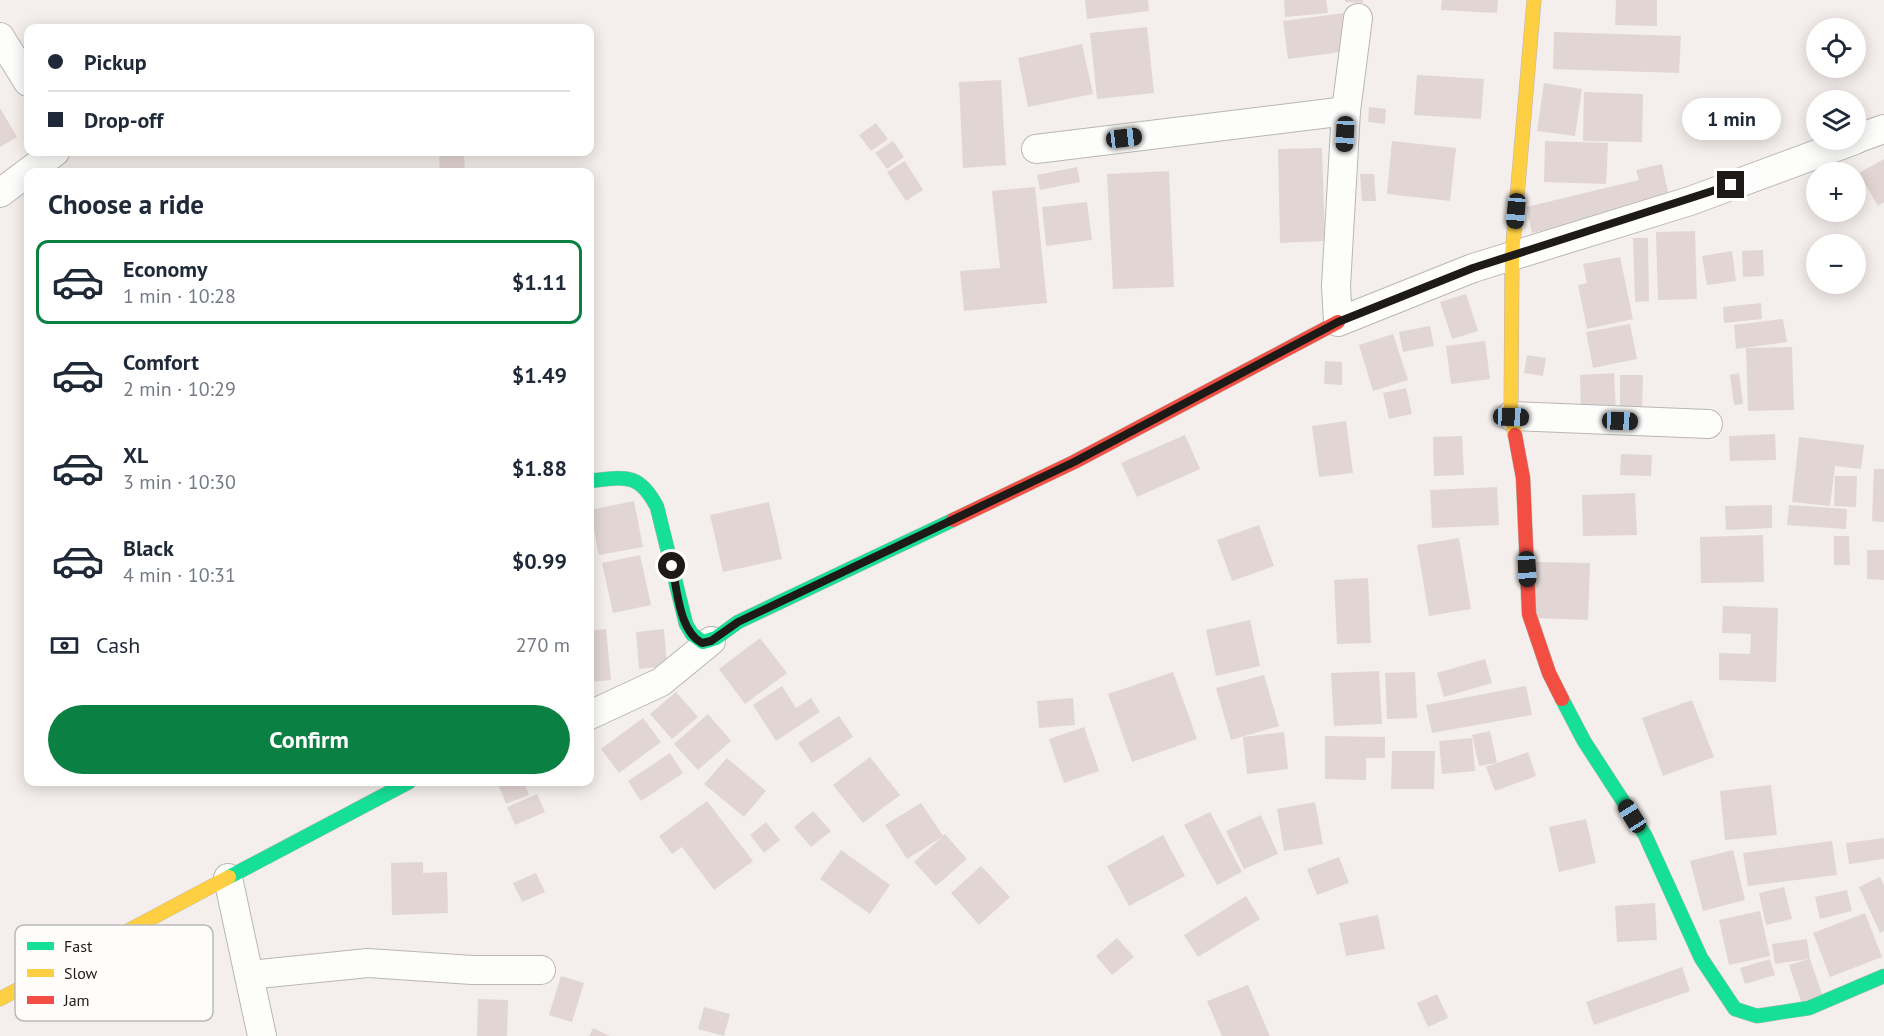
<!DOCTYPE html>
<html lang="en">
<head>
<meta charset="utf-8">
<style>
	body { margin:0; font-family:"PT Sans",sans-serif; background:#f2f2f3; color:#1f2937; height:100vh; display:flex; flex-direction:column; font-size:22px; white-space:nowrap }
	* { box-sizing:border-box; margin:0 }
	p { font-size:20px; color:#747a83 }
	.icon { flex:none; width:33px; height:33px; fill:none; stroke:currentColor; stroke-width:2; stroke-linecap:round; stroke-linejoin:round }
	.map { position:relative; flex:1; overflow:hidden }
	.drawer { position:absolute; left:24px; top:168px; width:570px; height:618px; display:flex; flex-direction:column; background:#fff; border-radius:12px; box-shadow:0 3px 15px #0003 }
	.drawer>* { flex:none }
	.top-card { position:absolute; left:24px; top:24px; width:570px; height:132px; border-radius:12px; box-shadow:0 3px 15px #0003; display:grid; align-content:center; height:132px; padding:0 24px; background:#fff }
	.buttons { position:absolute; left:1806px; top:18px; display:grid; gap:12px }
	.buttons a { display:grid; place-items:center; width:60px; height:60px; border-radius:50%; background:#fff; box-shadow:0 3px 15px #0003; font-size:30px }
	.end { position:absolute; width:27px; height:27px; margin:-14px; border:8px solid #1d1a18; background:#fff; box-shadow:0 0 0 3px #fff }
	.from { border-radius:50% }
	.bubble { position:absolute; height:42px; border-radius:21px; background:#fff; box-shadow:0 3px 15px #0003; font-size:20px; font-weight:800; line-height:42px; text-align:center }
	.car { position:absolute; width:18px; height:36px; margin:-18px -9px; border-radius:8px; box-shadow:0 0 4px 2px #0007; background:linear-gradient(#222 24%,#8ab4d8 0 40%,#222 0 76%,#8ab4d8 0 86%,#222 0) }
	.top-card b { display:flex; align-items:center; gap:21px; height:57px; font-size:22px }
	.top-card b+b { border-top:2px solid #e0e1e3 }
	.top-card i { width:15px; height:15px; background:#1f2937 }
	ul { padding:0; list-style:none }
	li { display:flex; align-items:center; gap:18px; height:84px; margin:0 12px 9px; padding:0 12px; border:3px solid transparent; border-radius:12px }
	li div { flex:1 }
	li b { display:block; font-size:22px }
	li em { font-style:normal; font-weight:800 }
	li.selected { border-color:#0b8043 }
	li>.icon { width:54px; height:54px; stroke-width:1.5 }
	h2 { padding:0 24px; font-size:27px; line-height:72px }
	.pay { display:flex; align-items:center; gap:15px; height:66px; padding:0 24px; font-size:22px }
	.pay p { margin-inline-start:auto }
	.primary-button { display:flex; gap:12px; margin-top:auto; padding:12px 24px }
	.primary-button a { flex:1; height:69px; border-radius:36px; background:#0b8043; color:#fff; font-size:24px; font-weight:800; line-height:69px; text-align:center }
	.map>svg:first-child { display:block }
	.building { fill:#e2d6d4 }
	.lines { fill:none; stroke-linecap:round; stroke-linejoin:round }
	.street-casing { stroke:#bab6b4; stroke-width:30 }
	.fast-casing { stroke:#bab6b4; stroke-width:15 }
	.slow-casing { stroke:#bab6b4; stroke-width:15 }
	.jam-casing { stroke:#bab6b4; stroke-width:15 }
	.street { stroke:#fdfdfc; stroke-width:28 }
	.fast { stroke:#16e098; stroke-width:14 }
	.slow { stroke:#ffcf43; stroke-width:14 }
	.jam { stroke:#f24e42; stroke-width:14 }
	.route { stroke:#1d1a18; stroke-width:8 }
	.key { fill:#fffdfc; stroke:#bbb9b8; stroke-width:1.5 }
	.key-label { font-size:16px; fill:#1d1a18 }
</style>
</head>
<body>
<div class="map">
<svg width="1884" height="1036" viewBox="0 0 1884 1036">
	<rect width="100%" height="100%" fill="#f4efec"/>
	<g class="building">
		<polygon points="1085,0 1148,0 1149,11 1087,19"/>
		<polygon points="1284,0 1326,0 1328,13 1285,17"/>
		<polygon points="1345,0 1363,0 1363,3 1345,2"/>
		<polygon points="1442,0 1498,0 1497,13 1441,10"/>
		<polygon points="1616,0 1657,0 1657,26 1615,25"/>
		<polygon points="1344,13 1349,51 1288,59 1283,21"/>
		<polygon points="1147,27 1154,93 1097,99 1090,33"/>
		<polygon points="1554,32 1681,36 1679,73 1553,69"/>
		<polygon points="1082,44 1093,94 1028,107 1018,58"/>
		<polygon points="1417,75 1484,79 1481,119 1414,115"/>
		<polygon points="1001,80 1006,165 963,168 959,82"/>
		<polygon points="1544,83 1582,89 1575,136 1537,131"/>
		<polygon points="1584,92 1643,94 1642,142 1583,141"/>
		<polygon points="1369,107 1386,109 1385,124 1368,122"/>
		<polygon points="0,108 17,137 0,147"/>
		<polygon points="876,123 888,139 871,151 859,135"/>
		<polygon points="893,141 904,157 887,169 875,153"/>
		<polygon points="1392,141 1456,148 1450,201 1387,194"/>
		<polygon points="1545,141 1608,143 1606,184 1544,182"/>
		<polygon points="1322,148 1325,241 1280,243 1278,149"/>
		<polygon points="464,153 465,172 440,172 439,154"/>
		<polygon points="1884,159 1884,202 1878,206 1859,173"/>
		<polygon points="905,161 923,190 906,201 887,172"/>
		<polygon points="1662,164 1670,201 1532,233 1526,207 1639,180 1636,170"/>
		<polygon points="1077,167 1080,182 1040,190 1037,175"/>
		<polygon points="1169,171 1174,287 1113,289 1107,174"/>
		<polygon points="1360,174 1374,174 1376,201 1362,201"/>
		<polygon points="1035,187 1047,303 964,311 960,271 1000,268 992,191"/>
		<polygon points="1087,202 1092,240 1046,246 1042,207"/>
		<polygon points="1695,231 1697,299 1658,300 1656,232"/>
		<polygon points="1633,238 1648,238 1649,301 1635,302"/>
		<polygon points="1763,250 1764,276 1743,277 1742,251"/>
		<polygon points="1732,251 1736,281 1707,285 1702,256"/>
		<polygon points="1814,253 1816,284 1848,284 1848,287 1814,286"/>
		<polygon points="1620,257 1633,319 1587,329 1578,285 1587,283 1583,264"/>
		<polygon points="1466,294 1478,331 1452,339 1440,302"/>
		<polygon points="1761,303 1762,319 1724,323 1723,307"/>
		<polygon points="1783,319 1787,342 1736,349 1734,325"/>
		<polygon points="1630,324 1637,359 1593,368 1586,332"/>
		<polygon points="1430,326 1434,346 1403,352 1399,332"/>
		<polygon points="1393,334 1408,380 1373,391 1359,345"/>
		<polygon points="1485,341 1490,379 1451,384 1446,346"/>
		<polygon points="1792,347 1794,410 1748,411 1746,348"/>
		<polygon points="1527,355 1546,358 1543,376 1524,373"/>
		<polygon points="1325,361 1342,362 1342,385 1324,384"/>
		<polygon points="1614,373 1616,411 1581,412 1580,375"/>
		<polygon points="1739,373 1743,404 1734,405 1730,375"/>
		<polygon points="1620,375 1643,375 1642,412 1620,412"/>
		<polygon points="1406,388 1412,414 1389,419 1383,393"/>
		<polygon points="1346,421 1353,473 1319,477 1312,426"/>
		<polygon points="1775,434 1776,460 1730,461 1729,436"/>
		<polygon points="1185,435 1200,469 1137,497 1121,463"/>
		<polygon points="1462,436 1464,475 1434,476 1433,437"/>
		<polygon points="1799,437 1864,445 1861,469 1835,466 1830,506 1792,502"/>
		<polygon points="1621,454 1652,455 1651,476 1620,475"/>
		<polygon points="1874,469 1884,469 1884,522 1872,521"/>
		<polygon points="1835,476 1857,476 1856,507 1834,506"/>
		<polygon points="1497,487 1499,525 1432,528 1430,490"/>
		<polygon points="1635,493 1637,535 1583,536 1582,495"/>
		<polygon points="634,501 643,547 599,555 590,510"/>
		<polygon points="769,502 782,559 723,572 710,515"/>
		<polygon points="1772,505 1772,528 1726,530 1725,506"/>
		<polygon points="1789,505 1847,509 1846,529 1787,525"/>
		<polygon points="1259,525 1274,566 1232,581 1217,540"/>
		<polygon points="1763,535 1764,582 1701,583 1700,537"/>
		<polygon points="1834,536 1849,536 1850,565 1834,565"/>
		<polygon points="1459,538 1471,609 1429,616 1417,545"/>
		<polygon points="1867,550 1884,550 1884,580 1867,579"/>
		<polygon points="590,552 594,570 590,571"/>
		<polygon points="640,555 651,605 613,613 602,563"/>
		<polygon points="1536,562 1590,563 1588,620 1534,618"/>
		<polygon points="1368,578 1371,643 1337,644 1334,580"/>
		<polygon points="1723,606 1778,608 1776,682 1719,680 1719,653 1750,654 1751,634 1722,633"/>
		<polygon points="1250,620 1260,666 1216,676 1206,630"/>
		<polygon points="606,629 611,680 590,682 590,631"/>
		<polygon points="664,629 667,666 639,669 636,632"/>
		<polygon points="760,638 787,673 745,704 719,669"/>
		<polygon points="1485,659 1492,683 1444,697 1437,673"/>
		<polygon points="1379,671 1382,724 1334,726 1331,673"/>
		<polygon points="1173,672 1197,739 1132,762 1108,694"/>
		<polygon points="1415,672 1417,718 1387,719 1385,673"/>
		<polygon points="1264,675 1279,726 1231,740 1216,688"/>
		<polygon points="782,686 796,708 811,698 820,712 776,741 753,705"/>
		<polygon points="1526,686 1532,715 1432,733 1426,705"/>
		<polygon points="676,692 698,717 672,739 650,714"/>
		<polygon points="1073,698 1075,725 1039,728 1037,701"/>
		<polygon points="1692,700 1714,757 1663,776 1642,718"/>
		<polygon points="708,714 731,741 698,770 674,744"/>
		<polygon points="839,716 853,737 812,763 798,743"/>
		<polygon points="643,718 661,742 619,773 601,749"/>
		<polygon points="1084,727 1099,771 1064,783 1049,739"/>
		<polygon points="1490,731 1497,763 1479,766 1472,735"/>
		<polygon points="1284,732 1288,769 1247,774 1243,737"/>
		<polygon points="1325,736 1385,737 1385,758 1366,758 1366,780 1325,779"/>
		<polygon points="1472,738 1475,771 1442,774 1439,741"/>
		<polygon points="1392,751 1435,751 1434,789 1391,789"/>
		<polygon points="1528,752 1536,776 1495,791 1486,767"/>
		<polygon points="670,753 683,773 641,801 628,781"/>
		<polygon points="870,757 900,795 863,823 833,785"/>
		<polygon points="727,758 766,791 744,817 704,784"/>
		<polygon points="512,782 524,782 529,795 506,804 499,786"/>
		<polygon points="1771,785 1777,835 1725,840 1720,791"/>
		<polygon points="537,794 545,812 515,825 507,807"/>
		<polygon points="707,801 753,861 714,890 682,847 672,854 659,836"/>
		<polygon points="1315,802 1323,844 1284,851 1277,809"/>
		<polygon points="921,803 943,836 945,834 967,859 936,886 914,862 942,837 907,859 885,825"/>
		<polygon points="813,811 831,831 811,847 794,827"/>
		<polygon points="1210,812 1242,872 1217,885 1184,825"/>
		<polygon points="1261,815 1278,854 1244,869 1226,831"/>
		<polygon points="1586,819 1596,863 1559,872 1549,827"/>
		<polygon points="766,822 780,840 764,853 750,835"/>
		<polygon points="1163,835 1185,876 1129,906 1107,866"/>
		<polygon points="1884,838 1884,859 1849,864 1846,843"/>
		<polygon points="1832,841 1837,875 1748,886 1743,853"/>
		<polygon points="841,850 890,885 870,914 820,879"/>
		<polygon points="1733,850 1745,900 1703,911 1690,861"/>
		<polygon points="1339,857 1349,883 1317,895 1307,869"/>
		<polygon points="423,862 423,873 447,872 448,913 392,915 391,863"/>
		<polygon points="981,866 1010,897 979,925 951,893"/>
		<polygon points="536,873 545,892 522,902 513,883"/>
		<polygon points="1880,877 1884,885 1884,931 1880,933 1859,887"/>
		<polygon points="1784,887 1792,919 1766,925 1759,893"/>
		<polygon points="1847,890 1852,911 1820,919 1815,897"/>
		<polygon points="1246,896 1260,919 1198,957 1184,935"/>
		<polygon points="1655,903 1657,940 1617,942 1615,906"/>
		<polygon points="1760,911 1770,956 1729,965 1719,920"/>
		<polygon points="1865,913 1882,957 1830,977 1813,933"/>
		<polygon points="1378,915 1385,949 1346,956 1339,923"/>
		<polygon points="1117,938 1134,957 1112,975 1096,956"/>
		<polygon points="1807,939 1810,959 1823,997 1802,1004 1789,965 1809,959 1775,964 1772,944"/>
		<polygon points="1770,959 1775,975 1745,984 1740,968"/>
		<polygon points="1682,967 1690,991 1594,1025 1586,1002"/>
		<polygon points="561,976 584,983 572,1022 549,1015"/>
		<polygon points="1248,985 1270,1036 1222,1036 1207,1001"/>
		<polygon points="1437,994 1448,1018 1428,1027 1417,1003"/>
		<polygon points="478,999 508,1000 507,1036 477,1036"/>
		<polygon points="704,1007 730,1014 724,1036 698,1029"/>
		<polygon points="593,1028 610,1036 589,1036"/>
	</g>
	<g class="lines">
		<defs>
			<g id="street">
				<polyline points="1358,18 1346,111 1336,286 1338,322 1473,268 1690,201 1855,140"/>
				<polyline points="0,37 28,82"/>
				<polyline points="1856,139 1884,129"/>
				<polyline points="1036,149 1346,111"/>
				<polyline points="0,193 55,152"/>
				<polyline points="1511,416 1708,424"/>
				<polyline points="590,715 661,682 711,641"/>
				<polyline points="228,878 262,1036"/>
				<polyline points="249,975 368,963 472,970 541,970"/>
			</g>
			<g id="fast">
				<path d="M590 481C625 477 639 472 657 507L686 624 692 634 703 642 716 638 738 622 953 520"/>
				<polyline points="1562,699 1584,741 1645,835 1701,958 1735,1009 1757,1016 1809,1008 1884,976"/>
				<polyline points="229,877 409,782"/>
			</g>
			<g id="slow">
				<polyline points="1515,435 1511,416 1512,255 1534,0"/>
				<polyline points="0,999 229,877"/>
			</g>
			<g id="jam">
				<polyline points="1515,435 1523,478 1529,614 1549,673 1562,699"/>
				<polyline points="953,520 1074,462 1338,322"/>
			</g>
		</defs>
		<use href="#street" class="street-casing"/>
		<use href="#fast" class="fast-casing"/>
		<use href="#slow" class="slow-casing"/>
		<use href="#jam" class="jam-casing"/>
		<use href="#street" class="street"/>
		<use href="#fast" class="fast"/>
		<use href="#slow" class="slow"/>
		<use href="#jam" class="jam"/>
	</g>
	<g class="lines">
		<path class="route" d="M672 566C677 589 679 631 702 643L711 641 738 622 1074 462 1338 322 1473 268 1731 185"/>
	</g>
	<rect x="15" y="925" width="198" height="96" rx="9" class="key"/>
	<rect x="27" y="942" width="27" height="8" fill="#16e098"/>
	<rect x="27" y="969" width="27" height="8" fill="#ffcf43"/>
	<rect x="27" y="996" width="27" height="8" fill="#f24e42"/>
	<g class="key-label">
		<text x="64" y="952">Fast</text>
		<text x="64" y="979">Slow</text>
		<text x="64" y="1006">Jam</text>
	</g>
</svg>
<div class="buttons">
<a><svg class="icon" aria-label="locate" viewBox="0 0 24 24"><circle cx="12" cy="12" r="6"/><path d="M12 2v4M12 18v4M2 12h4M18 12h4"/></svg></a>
<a><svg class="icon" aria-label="layers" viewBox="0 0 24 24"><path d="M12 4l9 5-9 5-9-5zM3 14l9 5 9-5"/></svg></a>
<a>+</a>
<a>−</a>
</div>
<i class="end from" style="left:672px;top:566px"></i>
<i class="end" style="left:1731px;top:185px"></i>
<div class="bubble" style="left:1682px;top:98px;width:99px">1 min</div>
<i class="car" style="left:1345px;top:134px;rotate:183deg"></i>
<i class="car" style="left:1124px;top:138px;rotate:83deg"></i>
<i class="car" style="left:1516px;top:211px;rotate:185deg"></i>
<i class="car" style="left:1511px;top:417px;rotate:92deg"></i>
<i class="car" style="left:1620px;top:421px;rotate:92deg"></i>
<i class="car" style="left:1527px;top:569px;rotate:177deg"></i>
<i class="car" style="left:1632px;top:816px;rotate:328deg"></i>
<div class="top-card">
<b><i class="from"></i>Pickup</b>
<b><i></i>Drop-off</b>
</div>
<section class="drawer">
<h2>Choose a ride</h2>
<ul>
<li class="selected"><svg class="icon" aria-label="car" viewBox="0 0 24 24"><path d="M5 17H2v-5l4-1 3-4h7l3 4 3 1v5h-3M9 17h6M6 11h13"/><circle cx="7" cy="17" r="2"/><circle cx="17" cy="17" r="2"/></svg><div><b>Economy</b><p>1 min · 10:28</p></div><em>$1.11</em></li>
<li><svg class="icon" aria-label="car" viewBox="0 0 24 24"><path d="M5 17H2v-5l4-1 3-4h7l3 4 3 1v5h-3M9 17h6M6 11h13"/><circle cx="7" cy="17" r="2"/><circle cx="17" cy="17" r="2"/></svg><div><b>Comfort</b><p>2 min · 10:29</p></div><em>$1.49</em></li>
<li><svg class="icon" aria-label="car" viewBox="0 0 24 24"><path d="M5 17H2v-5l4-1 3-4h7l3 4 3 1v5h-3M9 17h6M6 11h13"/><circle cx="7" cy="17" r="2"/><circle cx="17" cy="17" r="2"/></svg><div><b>XL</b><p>3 min · 10:30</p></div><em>$1.88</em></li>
<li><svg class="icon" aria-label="car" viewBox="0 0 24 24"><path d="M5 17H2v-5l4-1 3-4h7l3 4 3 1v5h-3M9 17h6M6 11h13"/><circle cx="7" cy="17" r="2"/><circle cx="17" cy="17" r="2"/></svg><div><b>Black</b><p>4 min · 10:31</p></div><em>$0.99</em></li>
</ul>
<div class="pay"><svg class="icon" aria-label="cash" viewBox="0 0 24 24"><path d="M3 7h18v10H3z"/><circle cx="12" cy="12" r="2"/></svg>Cash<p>270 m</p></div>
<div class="primary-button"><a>Confirm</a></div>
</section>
</div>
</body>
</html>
